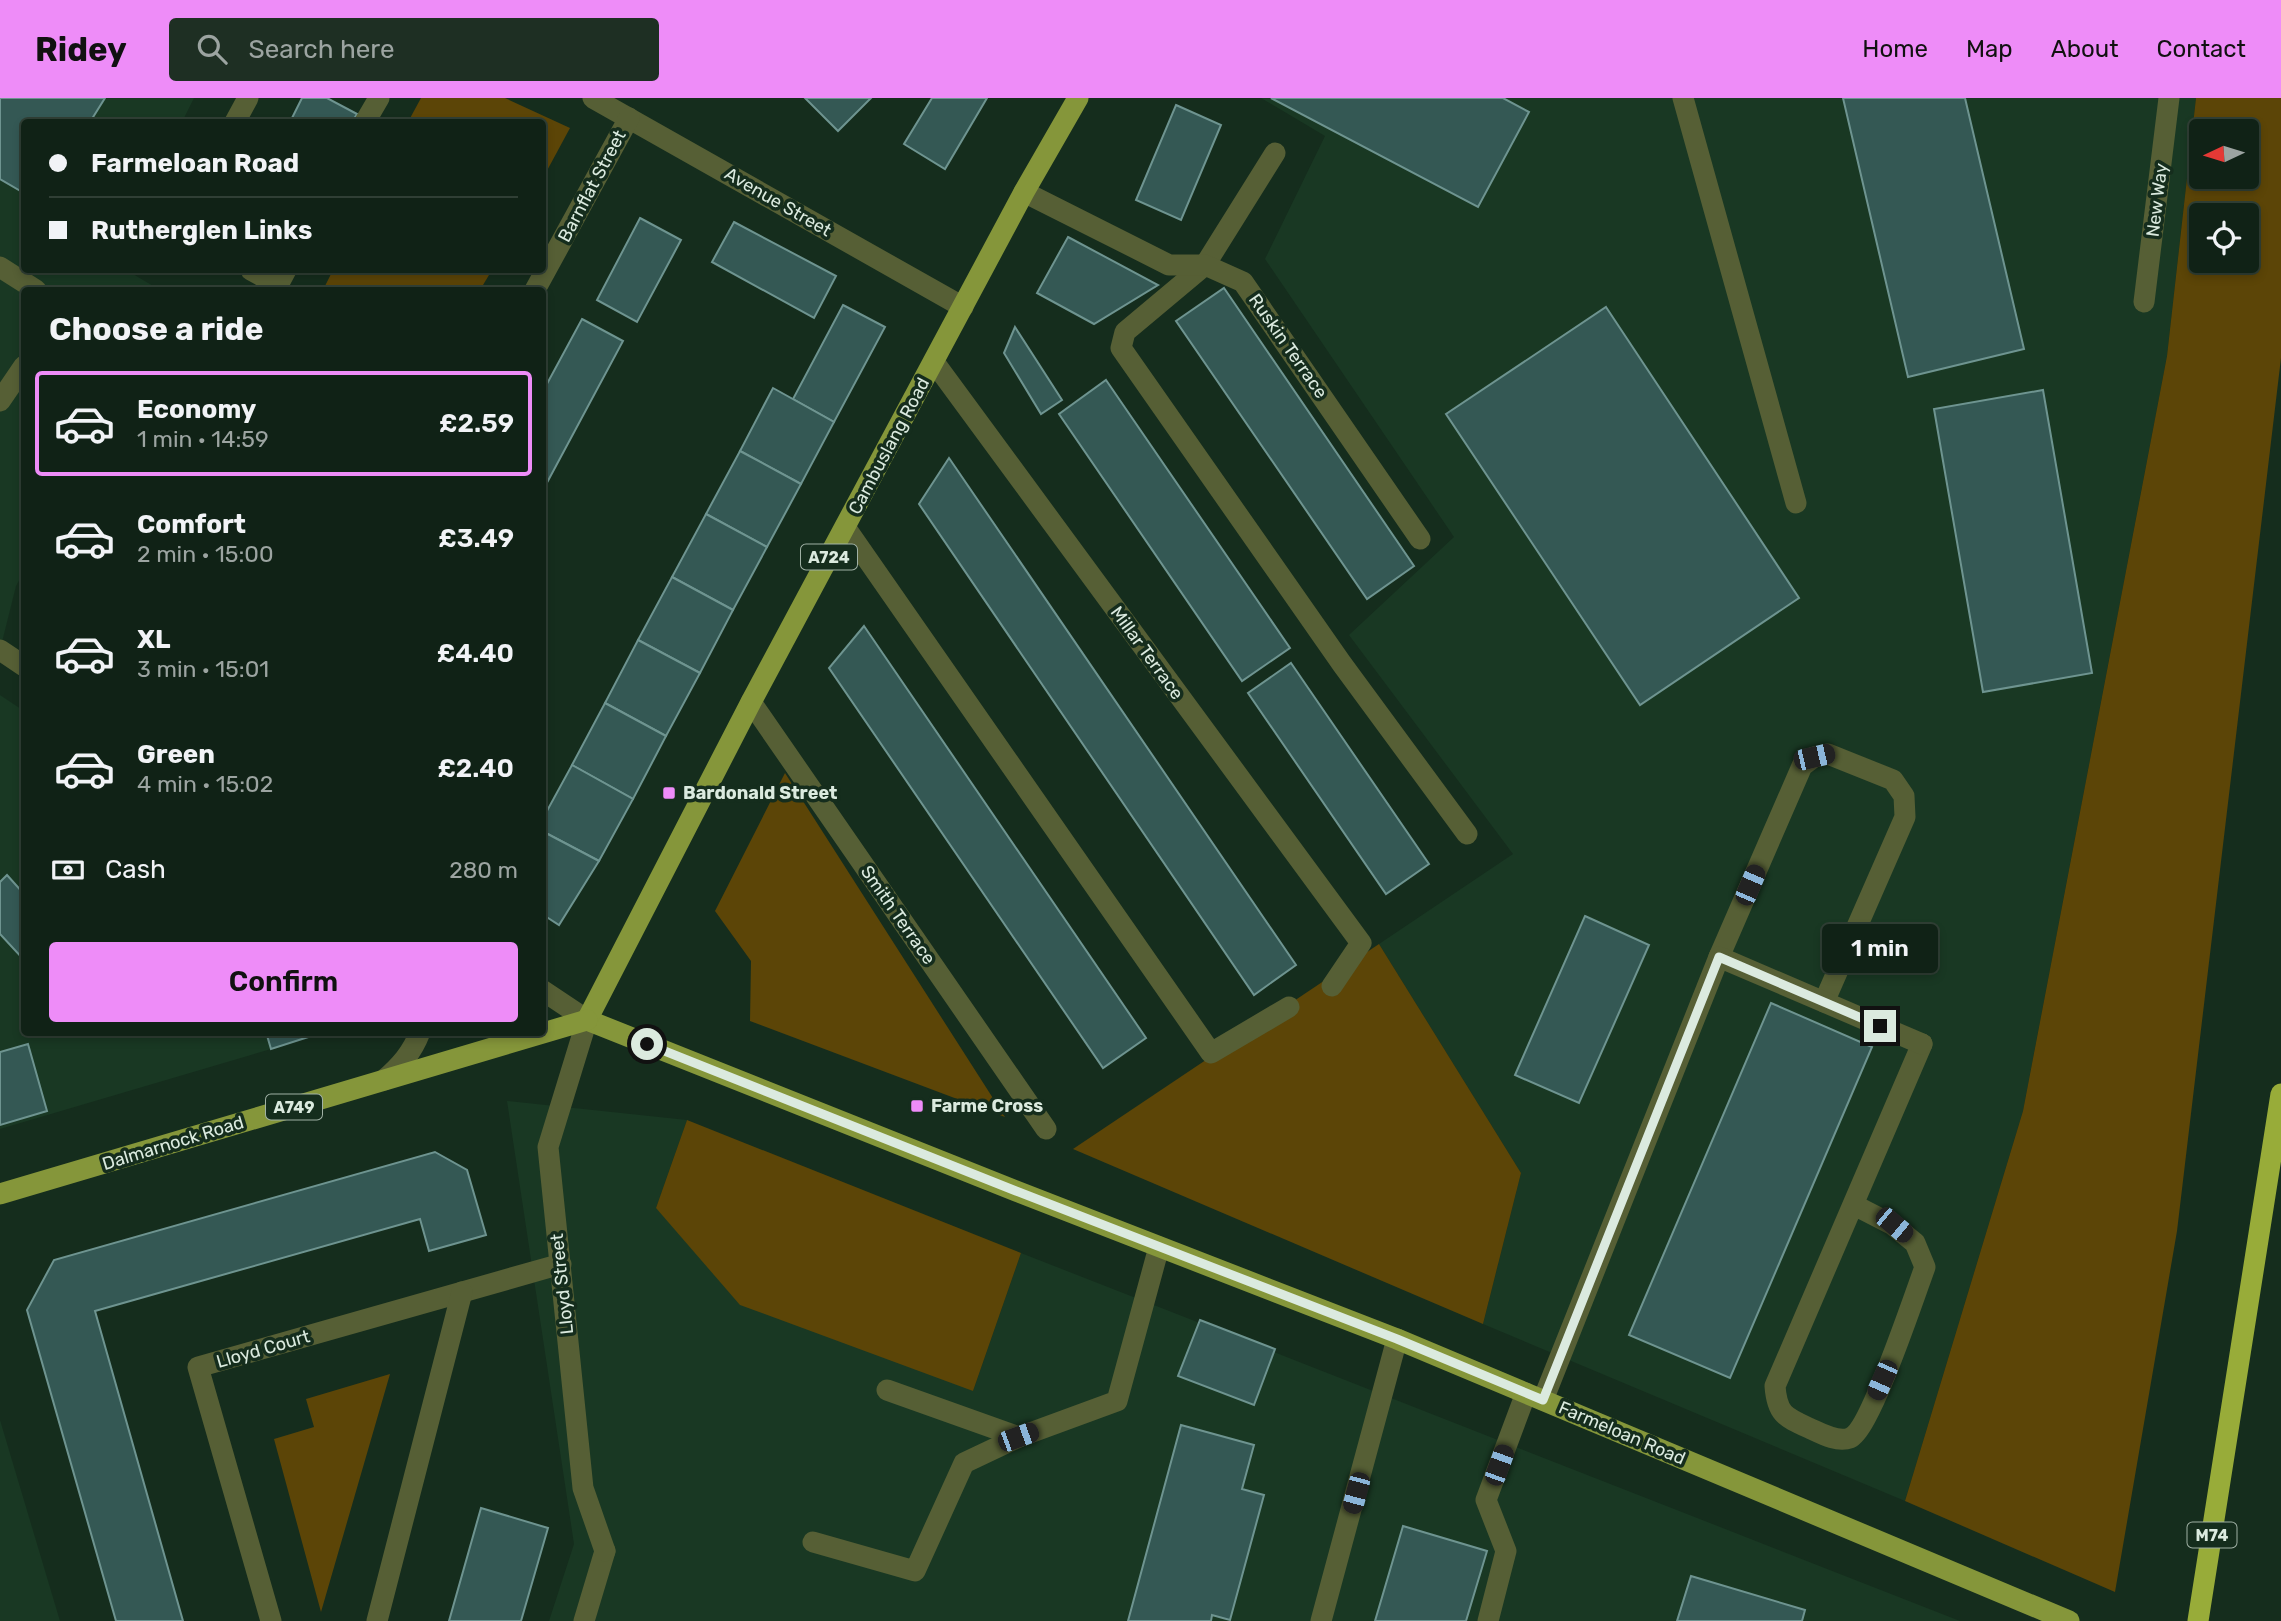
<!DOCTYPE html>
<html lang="en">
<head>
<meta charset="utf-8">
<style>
	body { margin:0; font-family:Rubik,sans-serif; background:#1e2f23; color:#f1f3f6; height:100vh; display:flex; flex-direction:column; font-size:26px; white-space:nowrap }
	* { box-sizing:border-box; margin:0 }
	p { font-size:23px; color:#9ca4a1 }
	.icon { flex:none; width:38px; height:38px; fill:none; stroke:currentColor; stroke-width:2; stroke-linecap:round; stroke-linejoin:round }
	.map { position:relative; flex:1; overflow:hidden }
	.side { position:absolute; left:21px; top:189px; width:525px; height:749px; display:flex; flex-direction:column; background:#102216; border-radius:7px; box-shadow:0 4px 10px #0003,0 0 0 2px #303f35 }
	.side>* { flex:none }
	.top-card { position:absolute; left:21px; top:21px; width:525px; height:154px; border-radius:7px; box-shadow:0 4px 10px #0003,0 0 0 2px #303f35; display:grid; align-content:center; height:154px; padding:0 28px; background:#102216 }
	.needle { width:46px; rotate:266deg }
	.buttons { position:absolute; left:2189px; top:21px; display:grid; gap:14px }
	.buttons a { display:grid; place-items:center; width:70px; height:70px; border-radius:7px; background:#102216; box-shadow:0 4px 10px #0003,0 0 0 2px #303f35; font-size:35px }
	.end { position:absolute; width:32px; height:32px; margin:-16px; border:9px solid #dbeadf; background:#111; box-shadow:0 0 0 4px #111 }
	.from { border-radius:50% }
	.bubble { position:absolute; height:49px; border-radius:7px; background:#102216; box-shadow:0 4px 10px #0003,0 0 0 2px #303f35; font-size:23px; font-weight:600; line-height:49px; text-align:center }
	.car { position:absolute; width:21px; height:42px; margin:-21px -10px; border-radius:9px; box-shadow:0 0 5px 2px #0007; background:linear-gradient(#222 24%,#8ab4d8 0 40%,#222 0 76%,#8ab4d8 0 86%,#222 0) }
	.top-card b { display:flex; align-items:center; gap:24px; height:66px; font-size:26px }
	.top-card b+b { border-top:2px solid #303f35 }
	.top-card i { width:18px; height:18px; background:#f1f3f6 }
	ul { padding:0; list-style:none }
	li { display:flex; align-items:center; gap:21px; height:105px; margin:0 14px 10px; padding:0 14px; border:4px solid transparent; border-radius:7px }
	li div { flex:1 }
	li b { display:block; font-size:26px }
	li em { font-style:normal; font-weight:600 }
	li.on { border-color:#ee8cf8 }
	li>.icon { width:63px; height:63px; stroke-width:1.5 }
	h2 { padding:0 28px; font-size:32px; line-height:84px }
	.pay { display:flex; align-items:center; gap:18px; height:77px; padding:0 28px; font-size:26px }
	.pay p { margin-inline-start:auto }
	.action { display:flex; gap:14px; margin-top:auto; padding:14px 28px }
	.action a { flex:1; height:80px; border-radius:7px; background:#ee8cf8; color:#111; font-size:28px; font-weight:600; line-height:80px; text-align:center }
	header { display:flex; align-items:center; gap:42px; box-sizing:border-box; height:98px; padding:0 35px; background:#ee8cf8; color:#111 }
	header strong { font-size:33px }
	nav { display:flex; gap:38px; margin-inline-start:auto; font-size:24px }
	.search { width:490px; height:63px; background:#1e2f23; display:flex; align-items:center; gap:18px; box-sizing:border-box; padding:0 24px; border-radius:7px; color:#9ca4a1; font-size:26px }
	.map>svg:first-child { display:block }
	.built { fill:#193823 }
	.green { fill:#5c4507; fill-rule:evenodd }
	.building { fill:#345854; stroke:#6e9490; stroke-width:2 }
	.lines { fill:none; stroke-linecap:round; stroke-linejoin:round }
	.lane { stroke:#565f35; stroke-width:21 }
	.street { stroke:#565f35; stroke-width:21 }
	.primary { stroke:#85963a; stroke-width:21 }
	.highway { stroke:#98ac39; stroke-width:21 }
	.route { stroke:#dbeadf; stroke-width:9 }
	.poi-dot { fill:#ee8cf8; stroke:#152d1d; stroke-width:2.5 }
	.labels { text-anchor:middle; stroke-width:7; stroke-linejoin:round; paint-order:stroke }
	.shield { fill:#152d1d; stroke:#a0b1a5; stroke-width:2 }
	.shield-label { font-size:16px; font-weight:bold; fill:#dbeadf }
	.street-label { font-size:18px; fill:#dbeadf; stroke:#152d1d }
	.poi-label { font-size:18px; font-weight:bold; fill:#dbeadf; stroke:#152d1d; text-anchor:start }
</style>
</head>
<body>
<header>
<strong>Ridey</strong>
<div class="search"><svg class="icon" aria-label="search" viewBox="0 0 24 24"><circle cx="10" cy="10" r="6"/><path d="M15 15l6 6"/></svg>Search here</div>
<nav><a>Home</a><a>Map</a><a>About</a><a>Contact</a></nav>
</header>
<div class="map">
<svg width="2281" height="1523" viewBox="0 0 2281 1523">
	<rect width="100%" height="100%" fill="#152d1d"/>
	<g class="built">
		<polygon points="0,0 194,0 182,24 24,24 24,172 126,172 160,192 24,192 24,473 16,488 0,552"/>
		<polygon points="1261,0 2196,0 2167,258 2023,1013 1905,1403 1483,1226 1521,1075 1379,846 1513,756 1349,537 1454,439 1265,161 1325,38"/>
		<polygon points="0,597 24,613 24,934 266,935 271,951 0,1031"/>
		<polygon points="507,1003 687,1022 656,1110 973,1293 1021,1155 1960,1523 549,1523 574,1446"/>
		<polygon points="0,1322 60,1523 0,1523"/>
	</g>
	<g class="green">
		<polygon points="421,0 505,0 570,30 543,80 542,24 408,24"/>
		<path d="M2196 0H2281V260L2177 1133 2115 1494 1905 1403 2023 1013 2167 258ZM2202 33H2247V79H2202ZM2247 117V163H2202V117Z"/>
		<polygon points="333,172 492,172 480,192 323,192"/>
		<polygon points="785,675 1005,1019 750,923 751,863 715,813"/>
		<polygon points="1379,846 1521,1075 1483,1226 1073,1051"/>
		<polygon points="687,1022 1021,1155 973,1293 740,1207 656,1110"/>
		<polygon points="390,1276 321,1514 274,1341 314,1329 306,1301"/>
	</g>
	<g class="building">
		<polygon points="0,0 105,0 90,24 24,24 24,95 0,81"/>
		<polygon points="302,0 327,0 357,16 352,24 290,24"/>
		<polygon points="805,0 871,0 838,33"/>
		<polygon points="932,0 987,0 945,71 904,46"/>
		<polygon points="1271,0 1503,0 1529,14 1478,109"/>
		<polygon points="1843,0 1965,0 2024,251 1908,279"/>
		<polygon points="1176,7 1221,27 1181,122 1136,102"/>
		<polygon points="640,120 681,142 637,224 597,202"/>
		<polygon points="734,124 836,178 814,220 712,164"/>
		<polygon points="1068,139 1158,187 1094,226 1037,195"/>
		<polygon points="1224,190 1414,468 1367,501 1176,223"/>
		<polygon points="843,207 885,229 834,324 793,301"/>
		<polygon points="1606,209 1799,500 1640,607 1446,316"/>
		<polygon points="582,221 623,243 542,394 542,295"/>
		<polygon points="1015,229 1062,302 1041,316 1004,255"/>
		<polygon points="1106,282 1290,550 1242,583 1059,316"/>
		<polygon points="773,290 834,324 801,386 740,353"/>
		<polygon points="2043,292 2092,575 1983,594 1934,311"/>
		<polygon points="740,353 801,386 767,449 706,416"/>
		<polygon points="949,360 1296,867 1254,897 919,406"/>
		<polygon points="706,416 767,449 733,512 672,479"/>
		<polygon points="672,479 733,512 700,575 638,542"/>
		<polygon points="864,528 1146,940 1103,970 829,570"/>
		<polygon points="638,542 700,575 666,638 605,605"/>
		<polygon points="1291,565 1429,766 1386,796 1248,595"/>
		<polygon points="605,605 666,638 633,701 572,667"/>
		<polygon points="572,667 633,701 599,763 542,733 542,722"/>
		<polygon points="542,733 599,763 559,827 542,816"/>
		<polygon points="7,777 24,796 24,862 0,836 0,784"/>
		<polygon points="1585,818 1649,847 1579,1005 1515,977"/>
		<polygon points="1771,905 1872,949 1730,1280 1629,1237"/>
		<polygon points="266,934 324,934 271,951"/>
		<polygon points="28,946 47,1013 0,1027 0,954"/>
		<polygon points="435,1054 467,1072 486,1137 429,1153 420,1121 95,1213 183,1523 116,1523 27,1212 54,1162"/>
		<polygon points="1200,1222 1275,1251 1254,1307 1178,1278"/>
		<polygon points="1181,1327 1254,1347 1242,1391 1264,1397 1230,1522 1212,1517 1211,1523 1128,1523"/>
		<polygon points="481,1410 548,1430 521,1523 449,1523"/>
		<polygon points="1403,1428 1487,1453 1466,1523 1375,1523"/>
		<polygon points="1691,1478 1805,1512 1802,1523 1677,1523"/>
	</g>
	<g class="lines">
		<g class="lane">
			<polyline points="1683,0 1796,405"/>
			<polyline points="1275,55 1205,167 1125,234 1121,250 1342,566 1467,736"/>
			<polyline points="0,169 36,192"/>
			<polyline points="0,303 24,268"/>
			<polyline points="1719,859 1802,668 1814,659 1828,656 1893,682 1904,698 1905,719 1824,904"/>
			<path d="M1854 1107 1893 1127 1915 1145 1925 1169C1915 1196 1870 1332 1850 1340 1837 1345 1820 1335 1809 1330 1785 1319 1777 1316 1775 1288L1922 946"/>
			<polyline points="887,1292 1019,1339"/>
			<polyline points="813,1444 915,1473 964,1365 1019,1339 1117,1303 1159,1149"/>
			<polyline points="584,1523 605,1453"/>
			<polyline points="1488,1523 1506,1453 1486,1402 1526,1295"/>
		</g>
		<g class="street">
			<polyline points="593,0 963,209"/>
			<polyline points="235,24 248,0"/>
			<polyline points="365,24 379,0"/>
			<polyline points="1024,94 1169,167 1205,167 1243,184 1420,441"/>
			<polyline points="251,172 278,187 286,172"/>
			<polyline points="535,192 629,20"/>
			<polyline points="2144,204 2169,0"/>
			<polyline points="934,264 1361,845 1332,888"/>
			<polyline points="845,429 1211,955 1289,909"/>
			<polyline points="0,552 24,568"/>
			<polyline points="751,604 1046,1031"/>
			<polyline points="542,892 587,922 548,1049 583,1390 605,1453"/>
			<path d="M384 982C400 968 412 955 420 934"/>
			<polyline points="1543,1302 1719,859 1922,946"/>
			<polyline points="271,1523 198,1269 561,1166"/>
			<polyline points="377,1523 462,1194"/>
			<polyline points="1321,1523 1397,1241"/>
		</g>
		<g class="primary">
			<polyline points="587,922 1016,1093 1397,1241 2069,1523"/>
			<polyline points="587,922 751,604 1024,94 1078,0"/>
			<polyline points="0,1096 587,922"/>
		</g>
		<polyline class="highway" points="2198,1523 2281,996"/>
	</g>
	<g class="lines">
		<polyline class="route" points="647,946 1016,1093 1397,1241 1543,1302 1719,859 1880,928"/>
	</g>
	<g class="poi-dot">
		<rect x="662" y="688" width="14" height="14" rx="3.5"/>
		<rect x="910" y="1001" width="14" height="14" rx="3.5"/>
	</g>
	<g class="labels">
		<g class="shield">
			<rect x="801" y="446.5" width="56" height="25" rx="5"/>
			<rect x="266" y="996.5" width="56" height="25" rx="5"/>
			<rect x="2187.5" y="1424.5" width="49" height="25" rx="5"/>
		</g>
		<g class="shield-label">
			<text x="829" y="465">A724</text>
			<text x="294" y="1015">A749</text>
			<text x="2212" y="1443">M74</text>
		</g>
		<g class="street-label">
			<text transform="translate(592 88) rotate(-62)" y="6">Barnflat Street</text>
			<text transform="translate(2157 102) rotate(-83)" y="6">New Way</text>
			<text transform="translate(778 104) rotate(30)" y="6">Avenue Street</text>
			<text transform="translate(1288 248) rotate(55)" y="6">Ruskin Terrace</text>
			<text transform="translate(889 348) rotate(-62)" y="6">Cambuslang Road</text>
			<text transform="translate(1147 555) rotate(54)" y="6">Millar Terrace</text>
			<text transform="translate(898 817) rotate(55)" y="6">Smith Terrace</text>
			<text transform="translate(173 1045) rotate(-17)" y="6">Dalmarnock Road</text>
			<text transform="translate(562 1186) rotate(-96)" y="6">Lloyd Street</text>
			<text transform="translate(263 1251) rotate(-16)" y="6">Lloyd Court</text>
			<text transform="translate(1622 1335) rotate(23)" y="6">Farmeloan Road</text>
		</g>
		<g class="poi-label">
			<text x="683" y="701">Bardonald Street</text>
			<text x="931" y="1014">Farme Cross</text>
		</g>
	</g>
</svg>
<div class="buttons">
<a><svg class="needle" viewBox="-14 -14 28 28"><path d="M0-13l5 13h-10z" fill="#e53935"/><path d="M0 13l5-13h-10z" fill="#9ca4a1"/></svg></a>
<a><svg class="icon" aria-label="locate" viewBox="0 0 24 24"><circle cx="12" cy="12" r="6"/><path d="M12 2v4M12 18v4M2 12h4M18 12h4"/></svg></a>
</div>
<i class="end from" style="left:647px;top:946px"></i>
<i class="end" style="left:1880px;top:928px"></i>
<div class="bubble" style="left:1822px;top:826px;width:116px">1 min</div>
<i class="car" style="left:1814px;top:659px;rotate:77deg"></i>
<i class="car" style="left:1750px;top:787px;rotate:23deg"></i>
<i class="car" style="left:1894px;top:1127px;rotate:130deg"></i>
<i class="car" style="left:1882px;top:1282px;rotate:204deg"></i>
<i class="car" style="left:1018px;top:1339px;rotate:70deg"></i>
<i class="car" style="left:1499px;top:1367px;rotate:20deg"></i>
<i class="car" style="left:1356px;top:1395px;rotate:195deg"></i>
<div class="top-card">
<b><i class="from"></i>Farmeloan Road</b>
<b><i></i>Rutherglen Links</b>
</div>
<section class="side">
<h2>Choose a ride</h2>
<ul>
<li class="on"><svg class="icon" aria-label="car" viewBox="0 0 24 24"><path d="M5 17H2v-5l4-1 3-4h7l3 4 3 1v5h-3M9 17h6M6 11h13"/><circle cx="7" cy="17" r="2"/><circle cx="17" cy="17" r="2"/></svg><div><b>Economy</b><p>1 min · 14:59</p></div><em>£2.59</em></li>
<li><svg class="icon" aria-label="car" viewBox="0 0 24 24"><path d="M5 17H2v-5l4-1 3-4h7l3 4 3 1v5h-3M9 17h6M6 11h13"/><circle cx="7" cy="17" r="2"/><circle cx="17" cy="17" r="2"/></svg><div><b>Comfort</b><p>2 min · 15:00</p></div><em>£3.49</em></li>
<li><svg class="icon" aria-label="car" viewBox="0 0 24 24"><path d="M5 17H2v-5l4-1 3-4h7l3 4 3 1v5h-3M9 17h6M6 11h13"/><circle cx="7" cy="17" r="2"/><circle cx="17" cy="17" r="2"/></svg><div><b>XL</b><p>3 min · 15:01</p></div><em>£4.40</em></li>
<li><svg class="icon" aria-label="car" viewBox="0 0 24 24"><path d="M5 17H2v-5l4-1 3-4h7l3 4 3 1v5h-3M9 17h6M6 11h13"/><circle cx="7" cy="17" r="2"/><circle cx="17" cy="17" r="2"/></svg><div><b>Green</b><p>4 min · 15:02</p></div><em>£2.40</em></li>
</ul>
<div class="pay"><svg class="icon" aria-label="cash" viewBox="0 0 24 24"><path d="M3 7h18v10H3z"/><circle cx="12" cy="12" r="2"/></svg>Cash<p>280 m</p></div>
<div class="action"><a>Confirm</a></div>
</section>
</div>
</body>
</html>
